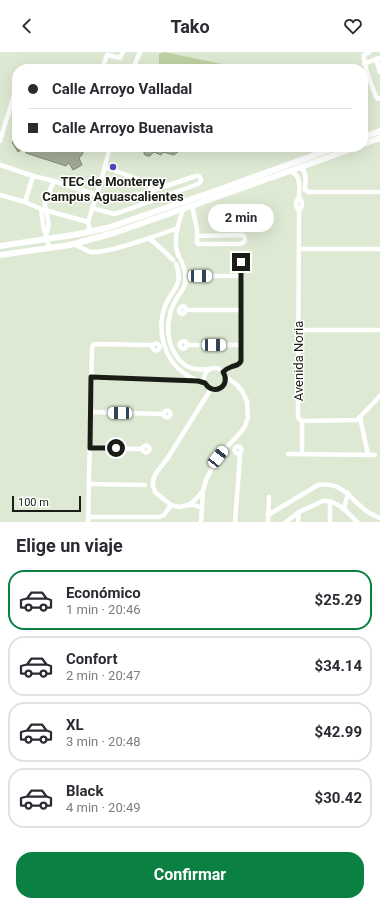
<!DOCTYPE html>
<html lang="es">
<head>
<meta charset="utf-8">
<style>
	body { margin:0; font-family:Roboto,sans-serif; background:#f2f2f3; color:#2b2b33; height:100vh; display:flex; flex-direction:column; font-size:15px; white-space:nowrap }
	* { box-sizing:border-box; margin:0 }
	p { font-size:13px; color:#7c7c81 }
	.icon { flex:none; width:22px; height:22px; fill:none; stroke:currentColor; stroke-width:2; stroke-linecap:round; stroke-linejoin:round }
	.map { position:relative; height:470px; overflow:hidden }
	.panel { display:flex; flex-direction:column; background:#fff; flex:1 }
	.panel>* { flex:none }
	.hud { position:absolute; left:12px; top:12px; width:356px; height:88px; border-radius:16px; box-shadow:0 4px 16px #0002; display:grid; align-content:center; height:88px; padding:0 16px; background:#fff }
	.scale { position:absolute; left:12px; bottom:10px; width:69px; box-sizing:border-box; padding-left:4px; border:2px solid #1a1d16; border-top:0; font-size:11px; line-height:14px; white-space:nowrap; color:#1a1d16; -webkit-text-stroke:3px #fff; paint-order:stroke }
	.end { position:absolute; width:18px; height:18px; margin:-9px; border:5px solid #1a1d16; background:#fff; box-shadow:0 0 0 2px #fff }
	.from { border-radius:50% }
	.bubble { position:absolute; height:28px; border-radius:14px; background:#fff; box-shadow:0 4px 16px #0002; font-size:13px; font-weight:700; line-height:28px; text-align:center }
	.car { position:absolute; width:12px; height:24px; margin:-12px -6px; border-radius:5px; box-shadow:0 0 3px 1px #0007; background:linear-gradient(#fff 24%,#345 0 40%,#fff 0 76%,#345 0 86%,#fff 0) }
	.hud b { display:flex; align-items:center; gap:14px; height:38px; font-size:15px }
	.hud b+b { border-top:1px solid #e1e1e2 }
	.hud i { width:10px; height:10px; background:#2b2b33 }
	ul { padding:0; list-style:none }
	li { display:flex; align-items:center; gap:12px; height:60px; margin:0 8px 6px; padding:0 8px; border:2px solid #e1e1e2; border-radius:16px }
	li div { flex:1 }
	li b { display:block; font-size:15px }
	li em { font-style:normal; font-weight:700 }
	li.current { border-color:#0b8043 }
	li>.icon { width:36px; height:36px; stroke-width:1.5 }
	h2 { padding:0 16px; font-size:18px; line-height:48px }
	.cta { display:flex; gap:8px; margin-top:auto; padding:8px 16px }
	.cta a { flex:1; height:46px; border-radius:16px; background:#0b8043; color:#fff; font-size:16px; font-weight:700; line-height:46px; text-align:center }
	header { display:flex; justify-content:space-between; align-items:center; height:52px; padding:0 16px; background:#fff; font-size:18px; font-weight:700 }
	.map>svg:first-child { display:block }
	.pitch { fill:#bcd1a3 }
	.building { fill:#a1aa96; stroke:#7f8875 }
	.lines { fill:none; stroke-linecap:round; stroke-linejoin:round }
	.minor { stroke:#fff; stroke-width:4.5 }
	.major { stroke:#fff; stroke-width:6 }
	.route { stroke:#1a1d16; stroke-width:5 }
	.poi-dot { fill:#4c4ac1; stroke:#fff; stroke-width:1.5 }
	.labels { text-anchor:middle; stroke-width:3; stroke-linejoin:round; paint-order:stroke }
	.poi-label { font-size:13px; font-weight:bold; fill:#1a1d16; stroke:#fff }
	.street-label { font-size:13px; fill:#1a1d16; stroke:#fff }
</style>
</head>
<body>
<header><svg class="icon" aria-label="back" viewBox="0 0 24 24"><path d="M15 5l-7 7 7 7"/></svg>Tako<svg class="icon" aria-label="heart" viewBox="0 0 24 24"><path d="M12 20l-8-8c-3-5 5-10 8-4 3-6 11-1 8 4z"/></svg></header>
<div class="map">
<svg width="380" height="470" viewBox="0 0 380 470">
	<rect width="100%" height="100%" fill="#dee9d3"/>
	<polygon class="pitch" points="164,0 241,16 241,17 159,17 159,2"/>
	<g class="building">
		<polygon points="17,87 17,95 47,95 64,100 74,95 85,95 82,103 79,106 82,113 73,118 69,111 66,114 26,101 24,96 18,100 12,90"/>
		<polygon points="144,95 184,95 174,103 163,100 161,103 154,100 150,104 147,104 144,102"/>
	</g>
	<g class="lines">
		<g class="minor">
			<path d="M369 0 364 3C363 13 372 34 376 45L378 47 380 46"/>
			<polyline points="380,6 376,7 380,20"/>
			<polyline points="364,12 376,7"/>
			<polyline points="102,17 107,3 120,6 123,0"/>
			<polyline points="133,17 140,0"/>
			<polyline points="0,89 17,33"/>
			<polyline points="0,113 33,124 54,129 97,143 123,147 151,139 196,124 199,124 201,127 201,129 198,132 121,160 114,162 92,156"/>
			<polyline points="105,115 148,131 150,136 151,149"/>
			<path d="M300 115C308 120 305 130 305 138L308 140H380"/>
			<path d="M290 119C302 123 299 136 299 146 303 149 303 155 299 158"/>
			<polyline points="0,143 25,150 41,157 88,170"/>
			<path d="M299 146C295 149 295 155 299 158L298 364 299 367 302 369 357 368 380 344"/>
			<polyline points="25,150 33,124"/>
			<path d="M192 154 197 177V191L198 192H240C244 191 246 189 244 184L242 183 197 184"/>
			<polyline points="41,157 43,172 44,178 46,183 49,196"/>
			<polyline points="90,180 88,170 101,129 110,95"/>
			<path d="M46 183C53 170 43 159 45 146L48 143 54 129"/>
			<polyline points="149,186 165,200 173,208"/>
			<polyline points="73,192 82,196 90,200 98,200 114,197 144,188 178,176"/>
			<polyline points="299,197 380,197"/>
			<path d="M179 205C172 190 178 172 183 157"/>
			<path d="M181 208C184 216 187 223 185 232 184 237 180 241 177 246 174 251 171 256 170 263 165 280 170 302 185 313 192 318 201 318 209 317"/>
			<path d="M176 212C184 233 172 237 165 254 156 278 164 308 185 322 191 327 198 328 205 331"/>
			<path d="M200 224 199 226 197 227H194L192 223C195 220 196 220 199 221L200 224H241"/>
			<path d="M186 258 185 260 183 262 180 261 179 259C179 256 180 255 183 254L185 255 186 258H241"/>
			<polyline points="298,278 380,278"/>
			<circle cx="156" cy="295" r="3.5"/>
			<path d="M187 293 186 295 184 297 181 296C179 294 179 292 181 290L184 289 186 290 187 293H241"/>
			<circle cx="215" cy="327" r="11"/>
			<path d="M223 320C225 318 228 316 231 315 235 313 239 314 241 309V210"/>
			<polyline points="91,325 196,329"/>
			<polyline points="211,337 167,407 156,421 153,428 153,434 155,440 171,453 179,455 188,453 195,448 203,439 206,428 218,405 226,396 241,380 245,374 248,365 247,349 242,339 237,333 225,324"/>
			<circle cx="167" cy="362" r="3.5"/>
			<polyline points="90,360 164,362"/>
			<polyline points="360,365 368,403"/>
			<circle cx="146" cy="397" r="3.5"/>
			<circle cx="238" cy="398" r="3.5"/>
			<polyline points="90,396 142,397"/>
			<polyline points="288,402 375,403"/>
			<polyline points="302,402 302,369"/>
			<polyline points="89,432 145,433"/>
			<polyline points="188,453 194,453 202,456"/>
			<polyline points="344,457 348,441"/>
			<path d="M268 463 318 433C345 429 351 450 371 462 374 463 377 465 380 466"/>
			<polyline points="88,465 159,465 164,463 171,453"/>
			<polyline points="88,470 92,296 93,293 96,292 149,293 152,294"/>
			<polyline points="201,470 203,439"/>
			<polyline points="235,470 240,404 239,401"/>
			<polyline points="268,470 269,445"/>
			<path d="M286 470 299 460 323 449C338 448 348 461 357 470"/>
			<polyline points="298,470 299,460"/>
			<polyline points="330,470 330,449"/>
		</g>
		<g class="major">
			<polyline points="363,85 380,79"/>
			<polyline points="363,92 380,86"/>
			<polyline points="0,194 73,183 107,176 218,138 337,95"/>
			<polyline points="0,203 70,193 117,180 290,119 356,95"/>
		</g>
	</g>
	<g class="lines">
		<path class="route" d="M116 396H90L91 325 198 329 205 331C213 345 232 334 223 320 225 318 228 316 231 315 235 313 239 314 241 309V210"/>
	</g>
	<circle class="poi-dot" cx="113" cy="115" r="4"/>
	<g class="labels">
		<g class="poi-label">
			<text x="113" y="134">TEC de Monterrey<tspan x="113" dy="15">Campus Aguascalientes</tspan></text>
		</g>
		<g class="street-label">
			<text transform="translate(298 309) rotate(-90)" y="5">Avenida Noria</text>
		</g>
	</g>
</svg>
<div class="scale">100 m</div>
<i class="end from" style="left:116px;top:396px"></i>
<i class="end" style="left:241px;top:210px"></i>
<div class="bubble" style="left:208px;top:152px;width:66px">2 min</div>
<i class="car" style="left:200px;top:224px;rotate:90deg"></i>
<i class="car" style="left:214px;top:293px;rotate:90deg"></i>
<i class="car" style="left:120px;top:361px;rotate:271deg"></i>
<i class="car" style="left:218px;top:405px;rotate:38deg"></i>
<div class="hud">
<b><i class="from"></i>Calle Arroyo Valladal</b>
<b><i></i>Calle Arroyo Buenavista</b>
</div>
</div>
<section class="panel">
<h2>Elige un viaje</h2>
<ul>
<li class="current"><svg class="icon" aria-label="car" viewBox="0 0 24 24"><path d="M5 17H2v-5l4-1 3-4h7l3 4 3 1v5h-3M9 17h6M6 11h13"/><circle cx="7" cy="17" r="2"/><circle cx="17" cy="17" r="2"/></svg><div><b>Económico</b><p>1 min · 20:46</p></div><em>$25.29</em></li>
<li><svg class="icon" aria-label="car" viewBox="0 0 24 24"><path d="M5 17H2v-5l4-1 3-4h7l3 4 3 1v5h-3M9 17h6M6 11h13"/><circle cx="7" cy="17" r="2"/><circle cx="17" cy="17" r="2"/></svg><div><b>Confort</b><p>2 min · 20:47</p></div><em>$34.14</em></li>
<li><svg class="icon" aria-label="car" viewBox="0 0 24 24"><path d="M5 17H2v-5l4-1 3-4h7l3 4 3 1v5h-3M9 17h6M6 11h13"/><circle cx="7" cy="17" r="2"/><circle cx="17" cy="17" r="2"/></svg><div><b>XL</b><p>3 min · 20:48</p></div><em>$42.99</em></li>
<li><svg class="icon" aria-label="car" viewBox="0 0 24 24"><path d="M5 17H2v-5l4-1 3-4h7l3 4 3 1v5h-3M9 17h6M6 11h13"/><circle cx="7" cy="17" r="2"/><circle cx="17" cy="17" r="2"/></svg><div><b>Black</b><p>4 min · 20:49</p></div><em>$30.42</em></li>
</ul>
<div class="cta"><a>Confirmar</a></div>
</section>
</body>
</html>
